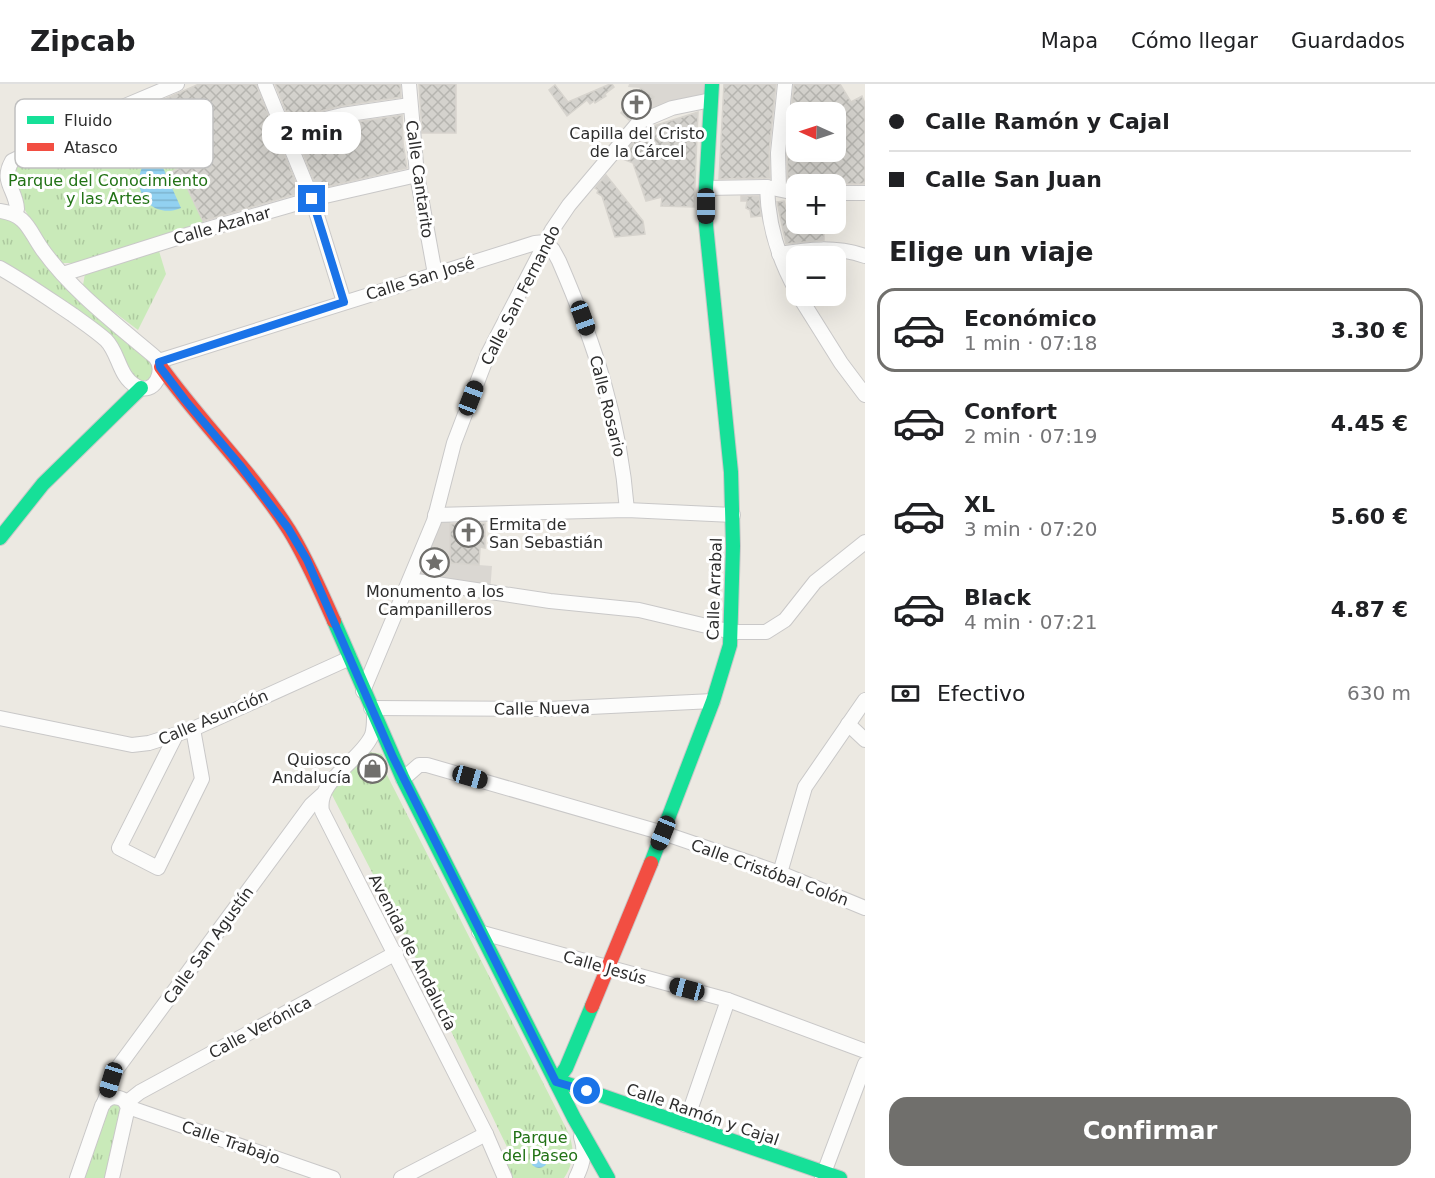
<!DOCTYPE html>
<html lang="es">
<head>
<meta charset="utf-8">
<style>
	body { margin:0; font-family:"DejaVu Sans",sans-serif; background:#f6f6f6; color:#202124; height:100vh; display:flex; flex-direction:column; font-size:22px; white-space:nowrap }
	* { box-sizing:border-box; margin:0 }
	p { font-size:20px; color:#757577 }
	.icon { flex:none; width:33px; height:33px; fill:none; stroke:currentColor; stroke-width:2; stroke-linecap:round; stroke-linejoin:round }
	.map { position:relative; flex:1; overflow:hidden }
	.drawer { display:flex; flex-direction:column; background:#fff; width:570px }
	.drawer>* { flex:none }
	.top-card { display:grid; align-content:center; height:132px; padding:0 24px; background:#fff }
	.needle { width:39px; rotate:273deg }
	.tools { position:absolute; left:786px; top:18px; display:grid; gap:12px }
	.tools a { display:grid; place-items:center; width:60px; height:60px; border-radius:12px; background:#fff; box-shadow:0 6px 24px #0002; font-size:30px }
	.end { position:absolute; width:27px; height:27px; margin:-14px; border:8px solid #1a73e8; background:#fff; box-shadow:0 0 0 3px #fff }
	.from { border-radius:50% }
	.bubble { position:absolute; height:42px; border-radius:18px; background:#fff; box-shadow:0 6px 24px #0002; font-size:20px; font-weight:600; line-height:42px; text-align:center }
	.car { position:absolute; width:18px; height:36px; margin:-18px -9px; border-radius:8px; box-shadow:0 0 4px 2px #0007; background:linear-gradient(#222 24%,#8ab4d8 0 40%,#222 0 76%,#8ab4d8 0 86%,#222 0) }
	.top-card b { display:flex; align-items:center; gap:21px; height:57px; font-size:22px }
	.top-card b+b { border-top:2px solid #e0e0e0 }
	.top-card i { width:15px; height:15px; background:#202124 }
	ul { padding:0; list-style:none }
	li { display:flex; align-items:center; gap:18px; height:84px; margin:0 12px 9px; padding:0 12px; border:3px solid transparent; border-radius:18px }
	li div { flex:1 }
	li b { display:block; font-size:22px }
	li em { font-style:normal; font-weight:600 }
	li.selected { border-color:#706f6c }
	li>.icon { width:54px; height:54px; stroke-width:1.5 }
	h2 { padding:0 24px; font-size:27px; line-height:72px }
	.pay { display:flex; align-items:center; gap:15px; height:66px; padding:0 24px; font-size:22px }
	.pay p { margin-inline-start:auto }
	.action { display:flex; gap:12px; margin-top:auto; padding:12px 24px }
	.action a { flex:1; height:69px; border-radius:18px; background:#706f6c; color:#fff; font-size:24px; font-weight:600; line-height:69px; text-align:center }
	header { display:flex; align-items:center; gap:36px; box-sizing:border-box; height:84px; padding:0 30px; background:#fff; border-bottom:2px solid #e0e0e0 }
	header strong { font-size:28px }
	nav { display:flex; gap:33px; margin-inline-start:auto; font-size:21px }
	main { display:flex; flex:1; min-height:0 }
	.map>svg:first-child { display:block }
	.park { fill:url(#park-tufts) }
	.plaza { fill:#dad7d2 }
	.water { fill:url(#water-rules) }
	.building { fill:url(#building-cross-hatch); stroke:#d7d4ce; stroke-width:1.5; fill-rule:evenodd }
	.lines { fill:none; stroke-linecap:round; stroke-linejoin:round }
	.street-casing { stroke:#c9c8c8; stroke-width:16 }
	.fast-casing { stroke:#c9c8c8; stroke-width:16 }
	.jam-casing { stroke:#c9c8c8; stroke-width:16 }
	.street { stroke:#fcfcfb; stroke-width:14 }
	.fast { stroke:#16e098; stroke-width:14 }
	.jam { stroke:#f24e42; stroke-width:14 }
	.route { stroke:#1a73e8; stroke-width:8 }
	.labels { text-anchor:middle; stroke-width:6; stroke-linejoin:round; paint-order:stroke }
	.poi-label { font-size:16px; fill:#2d2d2d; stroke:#fff }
	.street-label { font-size:16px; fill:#2d2d2d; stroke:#fff }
	.park-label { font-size:16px; fill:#217215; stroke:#fff }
	.key { fill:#fff; stroke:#c0c0c0; stroke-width:1.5 }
	.key-label { font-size:16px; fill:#2d2d2d }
</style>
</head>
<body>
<header>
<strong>Zipcab</strong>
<nav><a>Mapa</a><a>Cómo llegar</a><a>Guardados</a></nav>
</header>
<main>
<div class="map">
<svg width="865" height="1094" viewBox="0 0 865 1094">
	<defs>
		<pattern id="park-tufts" width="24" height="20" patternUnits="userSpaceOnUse" patternTransform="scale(1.5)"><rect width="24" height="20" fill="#c9eab9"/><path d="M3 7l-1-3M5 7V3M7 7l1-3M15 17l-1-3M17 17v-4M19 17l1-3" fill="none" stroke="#adc99f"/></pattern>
		<pattern id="water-rules" width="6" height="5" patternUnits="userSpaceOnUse" patternTransform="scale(1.5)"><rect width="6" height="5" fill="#92d1f1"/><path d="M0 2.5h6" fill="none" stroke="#7eb4cf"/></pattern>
		<pattern id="building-cross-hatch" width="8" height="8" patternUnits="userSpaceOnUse" patternTransform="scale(1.5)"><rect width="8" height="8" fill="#d4d2cd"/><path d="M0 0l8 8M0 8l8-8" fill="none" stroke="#b6b5b0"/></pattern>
	</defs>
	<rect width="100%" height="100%" fill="#ece9e2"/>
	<g class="park">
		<polygon points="149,21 178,85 166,90 171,100 183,95 204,138 74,179 61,179 47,163 13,106 15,80"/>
		<polygon points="0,132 10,133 154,278 155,288 149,296 135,296 117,263 0,178"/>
		<polygon points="159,167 166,190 138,246 90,210 83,201 85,190 92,186"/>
		<path d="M369 668 382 670 387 681 384 685 568 1048C575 1065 574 1079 564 1094H513C506 1085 506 1076 508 1065L408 858 330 707 364 671Z"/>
		<polygon points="112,1017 123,1023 109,1094 81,1094 107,1023"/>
	</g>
	<g class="plaza">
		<polygon points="629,0 712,0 711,16 637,34 654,13 641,4 628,3"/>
		<polygon points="450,431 451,479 492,482 490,508 410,496 434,437"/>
	</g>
	<g class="water">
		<path d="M156 68 181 124C144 139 122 90 156 68Z"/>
		<circle cx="539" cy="1075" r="9"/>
	</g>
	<g class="building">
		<polygon points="199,0 256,0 300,109 203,137 183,95 171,101 166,90 178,85 149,22"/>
		<polygon points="275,0 400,0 401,13 341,22 289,35"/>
		<polygon points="419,0 456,0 456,49 422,49"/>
		<polygon points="610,0 612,0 614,3 605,10 606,12 595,19 594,17 590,20 587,16 567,32 549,6 555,1 568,18"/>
		<polygon points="724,0 776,0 769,68 770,94 719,95"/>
		<path d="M794 0H840L851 18 862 12 865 20V100H839L838 96 788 98 787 69ZM796 28H836V68H796Z"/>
		<polygon points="641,4 654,13 643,26 635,30 629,36 621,29"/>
		<polygon points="698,28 694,123 661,122 662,113 646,117 633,79 620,74 644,45"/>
		<polygon points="402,31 403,59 407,84 317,105 296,51 344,40"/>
		<polygon points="606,91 643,137 645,150 615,153 602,112 597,109 598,106 595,104"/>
		<polygon points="741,112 759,112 761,132 751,133 750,126 746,124 747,117 741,117"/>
		<polygon points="784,117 786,125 796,124 796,140 824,140 824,156 786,160 777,118"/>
		<polygon points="485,439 485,464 480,463 479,481 450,479 450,440"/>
		<circle cx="372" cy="685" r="8"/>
	</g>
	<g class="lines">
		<defs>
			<g id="street">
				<polyline points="265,0 312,115 344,218"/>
				<polyline points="409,0 417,91 435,190"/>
				<polyline points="284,45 342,31 410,21"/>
				<path d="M767 103C768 140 778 174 796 206"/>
				<polyline points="706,104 767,103 796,109"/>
				<polyline points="779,105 778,69 785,0"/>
				<polyline points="836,109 865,109"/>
				<path d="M17 125C16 105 0 98 12 77L120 24 177 0"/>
				<path d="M0 127C27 131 28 145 42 165 72 207 116 240 155 273 167 286 154 313 136 302 119 293 119 269 106 256 96 247 84 239 73 231 49 215 25 198 0 184"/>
				<path d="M779 170C809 165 835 162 865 172"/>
				<polyline points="63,190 180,153 312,115 417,91"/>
				<polyline points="799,212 841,279 865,311"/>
				<path d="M159 277 535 159 545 158 553 166 559 177C595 260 620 336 627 426"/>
				<polyline points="435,431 627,426 733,431"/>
				<polyline points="410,496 550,517 639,526 732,548 766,548 785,536 815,498 865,458"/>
				<polyline points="363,607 434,437 454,359 488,270 552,146 569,121 639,38 672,24 711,16"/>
				<polyline points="371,624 549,625 713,617"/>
				<path d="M374 633C374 639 374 645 372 651 361 677 316 696 322 727L486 1050 505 1094"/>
				<polyline points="0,634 132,661 149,659 193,645 350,574"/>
				<polyline points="848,640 865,656"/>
				<polyline points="176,651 119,764 158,784 202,695 193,645"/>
				<polyline points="403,695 419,681 427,681 663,749 780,789 865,824"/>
				<polyline points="780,789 805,703 865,616"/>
				<polyline points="479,848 728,916 865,967"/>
				<polyline points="104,1019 116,986 311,721 322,711"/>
				<polyline points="126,1019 140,1008 396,869"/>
				<polyline points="128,1023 333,1094"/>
				<polyline points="685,1041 728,916"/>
				<path d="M77 1094 102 1022C107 1013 114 1011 124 1016L128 1023 112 1094"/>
				<polyline points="401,1094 486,1050"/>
				<path d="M576 1094C583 1080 586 1068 581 1053"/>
				<polyline points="822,1094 865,980"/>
			</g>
			<g id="fast">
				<polyline points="0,454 43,400 141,304"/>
				<polyline points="334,537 403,695 574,1034 608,1094"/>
				<polyline points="651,779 713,617 730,561 733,462 731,388 706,141 706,104 712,0"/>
				<polyline points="592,922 566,984 556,998 568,1000 840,1094"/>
			</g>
			<g id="jam">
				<path d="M161 283C201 339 252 388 289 446 307 475 320 506 334 537"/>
				<polyline points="592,922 651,779"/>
			</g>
		</defs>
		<use href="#street" class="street-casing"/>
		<use href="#fast" class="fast-casing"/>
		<use href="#jam" class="jam-casing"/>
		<use href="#street" class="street"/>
		<use href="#fast" class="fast"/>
		<use href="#jam" class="jam"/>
	</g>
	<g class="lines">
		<polyline class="route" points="312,115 344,218 159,278 160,283 185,316 240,381 288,444 307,476 393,673 556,998 587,1007"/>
	</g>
	<defs>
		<symbol id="church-ring" viewBox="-11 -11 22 22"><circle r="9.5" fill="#fff" stroke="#706f6c" stroke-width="1.5"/><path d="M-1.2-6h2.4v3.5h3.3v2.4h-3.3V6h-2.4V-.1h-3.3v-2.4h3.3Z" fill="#706f6c"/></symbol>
		<symbol id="sight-ring" viewBox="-11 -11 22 22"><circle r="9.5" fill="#fff" stroke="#706f6c" stroke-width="1.5"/><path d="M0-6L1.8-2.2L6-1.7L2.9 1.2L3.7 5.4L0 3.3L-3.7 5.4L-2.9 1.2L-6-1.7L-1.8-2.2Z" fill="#706f6c"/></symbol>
		<symbol id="shop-ring" viewBox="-11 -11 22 22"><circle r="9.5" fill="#fff" stroke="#706f6c" stroke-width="1.5"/><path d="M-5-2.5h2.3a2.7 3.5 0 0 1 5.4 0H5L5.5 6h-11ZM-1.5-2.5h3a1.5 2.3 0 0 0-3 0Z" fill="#706f6c"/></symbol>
	</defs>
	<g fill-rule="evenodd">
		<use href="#church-ring" x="620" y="4" width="33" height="33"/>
		<use href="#church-ring" x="452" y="432" width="33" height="33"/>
		<use href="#sight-ring" x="418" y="462" width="33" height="33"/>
		<use href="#shop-ring" x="356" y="668" width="33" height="33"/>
	</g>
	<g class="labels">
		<g class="poi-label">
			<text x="637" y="55">Capilla del Cristo<tspan x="637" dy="18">de la Cárcel</tspan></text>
			<text x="489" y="446" text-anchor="start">Ermita de<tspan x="489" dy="18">San Sebastián</tspan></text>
			<text x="435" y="513">Monumento a los<tspan x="435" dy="18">Campanilleros</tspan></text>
			<text x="351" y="681" text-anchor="end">Quiosco<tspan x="351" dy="18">Andalucía</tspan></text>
		</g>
		<g class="street-label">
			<text transform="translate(420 95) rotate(82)" y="6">Calle Cantarito</text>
			<text transform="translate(222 141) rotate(-16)" y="6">Calle Azahar</text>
			<text transform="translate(420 194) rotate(-17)" y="6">Calle San José</text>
			<text transform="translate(520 211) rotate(-63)" y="6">Calle San Fernando</text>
			<text transform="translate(608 322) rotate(76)" y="6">Calle Rosario</text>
			<text transform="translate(714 505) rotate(-88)" y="6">Calle Arrabal</text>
			<text transform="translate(542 624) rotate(-1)" y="6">Calle Nueva</text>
			<text transform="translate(213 633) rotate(-23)" y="6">Calle Asunción</text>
			<text transform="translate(770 788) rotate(20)" y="6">Calle Cristóbal Colón</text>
			<text transform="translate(208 861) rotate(-54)" y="6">Calle San Agustín</text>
			<text transform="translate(413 868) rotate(63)" y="6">Avenida de Andalucía</text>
			<text transform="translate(605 883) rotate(16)" y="6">Calle Jesús</text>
			<text transform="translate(260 943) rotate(-28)" y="6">Calle Verónica</text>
			<text transform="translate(703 1030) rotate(19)" y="6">Calle Ramón y Cajal</text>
			<text transform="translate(231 1058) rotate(19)" y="6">Calle Trabajo</text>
		</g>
		<g class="park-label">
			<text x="108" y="102">Parque del Conocimiento<tspan x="108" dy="18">y las Artes</tspan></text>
			<text x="540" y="1059">Parque<tspan x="540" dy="18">del Paseo</tspan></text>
		</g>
	</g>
	<rect x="15" y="15" width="198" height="69" rx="9" class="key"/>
	<rect x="27" y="32" width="27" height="8" fill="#16e098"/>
	<rect x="27" y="59" width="27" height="8" fill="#f24e42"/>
	<g class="key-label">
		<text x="64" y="42">Fluido</text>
		<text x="64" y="69">Atasco</text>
	</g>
</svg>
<div class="tools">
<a><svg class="needle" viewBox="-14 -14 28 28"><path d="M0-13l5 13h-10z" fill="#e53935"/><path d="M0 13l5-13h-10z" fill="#757577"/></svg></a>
<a>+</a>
<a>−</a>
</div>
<i class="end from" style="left:587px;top:1007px"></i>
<i class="end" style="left:312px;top:115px"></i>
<div class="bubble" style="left:262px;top:28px;width:99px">2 min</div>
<i class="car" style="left:706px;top:122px;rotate:180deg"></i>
<i class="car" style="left:583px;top:234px;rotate:160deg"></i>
<i class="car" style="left:471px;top:314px;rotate:21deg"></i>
<i class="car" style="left:470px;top:693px;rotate:106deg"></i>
<i class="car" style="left:663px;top:749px;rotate:202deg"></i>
<i class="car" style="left:687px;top:905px;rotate:285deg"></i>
<i class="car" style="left:111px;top:996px;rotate:197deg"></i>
</div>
<section class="drawer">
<div class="top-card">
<b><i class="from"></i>Calle Ramón y Cajal</b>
<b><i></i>Calle San Juan</b>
</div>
<h2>Elige un viaje</h2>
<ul>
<li class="selected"><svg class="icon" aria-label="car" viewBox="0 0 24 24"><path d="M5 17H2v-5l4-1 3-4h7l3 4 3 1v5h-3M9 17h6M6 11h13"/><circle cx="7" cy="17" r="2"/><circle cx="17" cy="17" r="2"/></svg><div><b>Económico</b><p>1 min · 07:18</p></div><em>3.30 €</em></li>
<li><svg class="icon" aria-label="car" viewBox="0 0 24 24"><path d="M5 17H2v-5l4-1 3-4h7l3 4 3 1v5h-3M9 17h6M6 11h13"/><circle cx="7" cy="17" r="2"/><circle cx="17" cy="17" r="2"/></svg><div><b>Confort</b><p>2 min · 07:19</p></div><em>4.45 €</em></li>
<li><svg class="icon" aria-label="car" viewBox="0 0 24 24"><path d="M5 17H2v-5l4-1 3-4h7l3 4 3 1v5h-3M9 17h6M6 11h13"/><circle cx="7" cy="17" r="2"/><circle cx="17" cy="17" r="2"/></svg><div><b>XL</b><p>3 min · 07:20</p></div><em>5.60 €</em></li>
<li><svg class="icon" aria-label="car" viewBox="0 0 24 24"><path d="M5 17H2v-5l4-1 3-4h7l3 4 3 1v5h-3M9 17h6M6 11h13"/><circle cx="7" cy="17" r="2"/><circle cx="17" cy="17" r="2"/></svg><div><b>Black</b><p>4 min · 07:21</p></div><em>4.87 €</em></li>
</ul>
<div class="pay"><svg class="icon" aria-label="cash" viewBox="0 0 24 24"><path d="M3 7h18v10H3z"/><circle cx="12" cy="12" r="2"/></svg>Efectivo<p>630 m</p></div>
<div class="action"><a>Confirmar</a></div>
</section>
</main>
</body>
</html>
